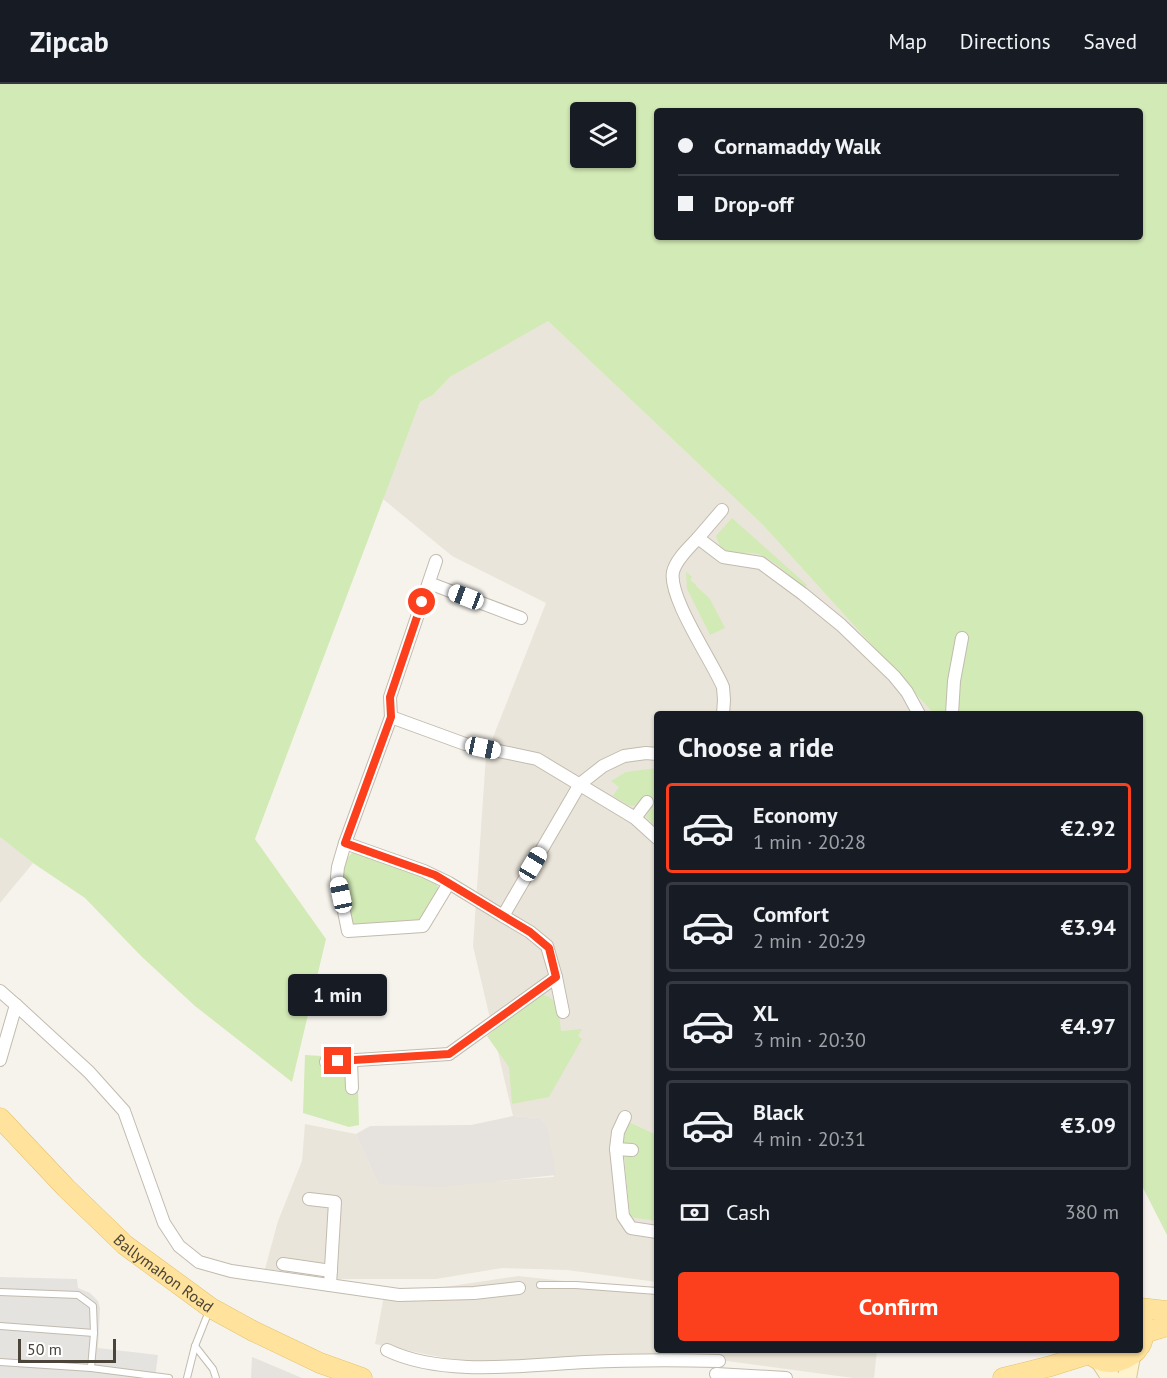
<!DOCTYPE html>
<html lang="en">
<head>
<meta charset="utf-8">
<style>
	body { margin:0; font-family:"PT Sans",sans-serif; background:#20242c; color:#f1f3f6; height:100vh; display:flex; flex-direction:column; font-size:22px; white-space:nowrap }
	* { box-sizing:border-box; margin:0 }
	p { font-size:20px; color:#9ea1a6 }
	.icon { flex:none; width:33px; height:33px; fill:none; stroke:currentColor; stroke-width:2; stroke-linecap:round; stroke-linejoin:round }
	.map { position:relative; flex:1; overflow:hidden }
	.panel { position:absolute; left:654px; top:627px; width:489px; height:642px; display:flex; flex-direction:column; background:#171b24; border-radius:6px; box-shadow:0 2px 4px #0004 }
	.panel>* { flex:none }
	.hud { position:absolute; left:654px; top:24px; width:489px; height:132px; border-radius:6px; box-shadow:0 2px 4px #0004; display:grid; align-content:center; height:132px; padding:0 24px; background:#171b24 }
	.tools { position:absolute; left:570px; top:18px; display:grid; gap:12px }
	.tools a { display:grid; place-items:center; width:66px; height:66px; border-radius:6px; background:#171b24; box-shadow:0 2px 4px #0004; font-size:30px }
	.scale { position:absolute; left:18px; bottom:15px; width:98px; box-sizing:border-box; padding-left:6px; border:3px solid #4b4439; border-top:0; font-size:16px; line-height:21px; white-space:nowrap; color:#4b4439; -webkit-text-stroke:4px #fff; paint-order:stroke }
	.end { position:absolute; width:27px; height:27px; margin:-14px; border:8px solid #fc3f1d; background:#fff; box-shadow:0 0 0 3px #fff }
	.from { border-radius:50% }
	.bubble { position:absolute; height:42px; border-radius:6px; background:#171b24; box-shadow:0 2px 4px #0004; font-size:20px; font-weight:800; line-height:42px; text-align:center }
	.car { position:absolute; width:18px; height:36px; margin:-18px -9px; border-radius:8px; box-shadow:0 0 4px 2px #0007; background:linear-gradient(#fff 24%,#345 0 40%,#fff 0 76%,#345 0 86%,#fff 0) }
	.hud b { display:flex; align-items:center; gap:21px; height:57px; font-size:22px }
	.hud b+b { border-top:2px solid #363941 }
	.hud i { width:15px; height:15px; background:#f1f3f6 }
	ul { padding:0; list-style:none }
	li { display:flex; align-items:center; gap:18px; height:90px; margin:0 12px 9px; padding:0 12px; border:3px solid #363941; border-radius:6px }
	li div { flex:1 }
	li b { display:block; font-size:22px }
	li em { font-style:normal; font-weight:800 }
	li.selected { border-color:#fc3f1d }
	li>.icon { width:54px; height:54px; stroke-width:1.5 }
	h2 { padding:0 24px; font-size:27px; line-height:72px }
	.pay { display:flex; align-items:center; gap:15px; height:66px; padding:0 24px; font-size:22px }
	.pay p { margin-inline-start:auto }
	.primary-button { display:flex; gap:12px; margin-top:auto; padding:12px 24px }
	.primary-button a { flex:1; height:69px; border-radius:6px; background:#fc3f1d; color:#fff; font-size:24px; font-weight:800; line-height:69px; text-align:center }
	header { display:flex; align-items:center; gap:36px; box-sizing:border-box; height:84px; padding:0 30px; background:#171b24; border-bottom:2px solid #363941 }
	header strong { font-size:28px }
	nav { display:flex; gap:33px; margin-inline-start:auto; font-size:21px }
	.map>svg:first-child { display:block }
	.residential { fill:#eae5da }
	.industrial { fill:#e6e2dd }
	.green { fill:#d2eab5; fill-rule:evenodd }
	.parking { fill:#e5e3e0 }
	.lines { fill:none; stroke-linecap:round; stroke-linejoin:round }
	.service-casing { stroke:#c2bbae; stroke-width:8 }
	.minor-casing { stroke:#c2bbae; stroke-width:14 }
	.secondary-casing { stroke:#d6c79b; stroke-width:20 }
	.primary-casing { stroke:#e6c16a; stroke-width:21 }
	.service { stroke:#fff; stroke-width:6 }
	.minor { stroke:#fff; stroke-width:12 }
	.secondary { stroke:#fff3cd; stroke-width:18 }
	.primary { stroke:#ffe39c; stroke-width:20 }
	.route { stroke:#fc3f1d; stroke-width:8 }
	.labels { text-anchor:middle; stroke-width:4.5; stroke-linejoin:round; paint-order:stroke }
	.street-label { font-size:16px; fill:#4b4439; stroke:#fff }
</style>
</head>
<body>
<header>
<strong>Zipcab</strong>
<nav><a>Map</a><a>Directions</a><a>Saved</a></nav>
</header>
<div class="map">
<svg width="1167" height="1294" viewBox="0 0 1167 1294">
	<rect width="100%" height="100%" fill="#f6f3ec"/>
	<g class="residential">
		<polygon points="547,236 763,441 934,630 657,630 657,1051 629,1038 623,1074 630,1132 657,1137 657,1198 567,1186 502,1184 436,1195 339,1195 265,1185 278,1137 302,1077 305,1040 356,1050 378,1100 494,1097 554,1093 547,1041 539,1034 513,1032 473,862 486,671 546,519 452,472 383,415 420,318 433,311 450,293"/>
		<polygon points="0,753 33,779 0,819"/>
		<polygon points="518,1192 657,1207 657,1266 877,1266 874,1294 853,1294 705,1274 480,1281 375,1260 384,1212"/>
	</g>
	<g class="industrial">
		<polygon points="513,1032 539,1034 547,1041 556,1091 441,1103 378,1100 356,1050 370,1042 471,1041"/>
		<polygon points="252,1273 302,1294 251,1294"/>
	</g>
	<g class="green">
		<path d="M0 0H1167V1151L1140 1098V630H934L763 441 548 237 450 293 433 311 420 318 255 755 326 855 292 998 195 922 141 872 85 814 33 779 0 753ZM657 27H1140V153H657ZM580 28H626V74H580Z"/>
		<path d="M732 434 807 501 804 504C792 494 772 474 758 470 741 466 737 474 718 462L719 460 716 452Z"/>
		<polygon points="686,488 692,493 690,496 696,501 696,502 710,515 725,544 710,551 687,505"/>
		<polygon points="657,684 657,745 646,733 652,721 644,713 634,722 628,721 613,712 619,703 611,697 626,688"/>
		<path d="M353 768 435 798 439 804 421 835 419 837 356 841 353 839C347 821 335 781 353 768Z"/>
		<path d="M543 911C560 914 559 933 561 947L582 945 578 952 582 955 549 1013 512 1020 509 983 487 952 537 913Z"/>
		<polygon points="305,971 322,972 323,983 340,983 345,986 346,1005 358,1005 359,1041 349,1043 303,1029"/>
		<polygon points="629,1038 657,1051 657,1137 630,1133 622,1052"/>
	</g>
	<polygon class="parking" points="0,1193 77,1195 78,1204 90,1209 98,1217 100,1224 98,1264 158,1271 155,1294 0,1294"/>
	<g class="lines">
		<defs>
			<g id="service">
				<polyline points="540,1201 576,1201 657,1207"/>
				<polyline points="0,1208 78,1211 93,1222 94,1249 91,1284 0,1278"/>
				<polyline points="0,1242 94,1249"/>
				<polyline points="195,1262 213,1285 216,1294"/>
				<polyline points="91,1284 169,1294"/>
				<polyline points="187,1294 195,1262 209,1227"/>
			</g>
			<g id="minor">
				<polyline points="698,454 722,426"/>
				<polyline points="429,499 521,534"/>
				<path d="M723 630 724 616 723 603C712 577 668 513 673 488 676 475 690 463 698 454L723 473 761 479 803 510 841 541 894 592 907 608 919 630"/>
				<polyline points="952,630 954,597 962,554"/>
				<polyline points="391,633 390,613 436,477"/>
				<polyline points="635,734 647,718"/>
				<polyline points="345,759 391,633 465,660 537,675 635,734 657,754"/>
				<polyline points="449,799 424,787 345,759 338,783 337,793 348,847 423,842 449,799 503,832"/>
				<polyline points="556,893 563,928"/>
				<polyline points="0,907 16,921"/>
				<polyline points="0,976 16,921 89,988 124,1027 164,1139 179,1162 199,1178 231,1187 399,1211 474,1209 519,1204"/>
				<polyline points="351,977 352,1004"/>
				<polyline points="326,978 449,970 556,893 547,862 530,848 503,832 580,700 603,682 624,672 646,669 657,670"/>
				<polyline points="625,1033 618,1048 616,1065 623,1132 631,1144 657,1148"/>
				<polyline points="616,1065 632,1066"/>
				<polyline points="309,1115 335,1118 330,1201"/>
				<polyline points="283,1180 331,1187"/>
				<path d="M387 1266C442 1293 526 1281 586 1278 630 1276 674 1276 719 1277"/>
				<polyline points="716,1290 786,1294"/>
			</g>
			<g id="secondary">
				<polyline points="1100,1277 1111,1294"/>
				<polyline points="1127,1294 1131,1272"/>
			</g>
			<g id="primary">
				<path id="s1" d="M0 1034 66 1104 125 1161 211 1224 253 1247 320 1279 362 1294"/>
				<polyline points="1140,1224 1167,1227"/>
				<path d="M1140 1230C1145 1241 1146 1251 1140 1262"/>
				<polyline points="1144,1249 1167,1242"/>
				<path d="M1086 1266C1101 1283 1122 1281 1137 1266"/>
				<polyline points="1003,1294 1051,1282 1089,1270"/>
			</g>
		</defs>
		<use href="#service" class="service-casing"/>
		<use href="#minor" class="minor-casing"/>
		<use href="#secondary" class="secondary-casing"/>
		<use href="#primary" class="primary-casing"/>
		<use href="#service" class="service"/>
		<use href="#minor" class="minor"/>
		<use href="#secondary" class="secondary"/>
		<use href="#primary" class="primary"/>
	</g>
	<g class="lines">
		<polyline class="route" points="338,977 449,970 556,893 549,864 530,848 435,791 345,759 391,633 390,613 422,518"/>
	</g>
	<g class="labels">
		<g class="street-label">
			<text dy="6" stroke="none"><textPath href="#s1" startOffset="226">Ballymahon Road</textPath></text>
		</g>
	</g>
</svg>
<div class="tools">
<a><svg class="icon" aria-label="layers" viewBox="0 0 24 24"><path d="M12 4l9 5-9 5-9-5zM3 14l9 5 9-5"/></svg></a>
</div>
<div class="scale">50 m</div>
<i class="end from" style="left:422px;top:518px"></i>
<i class="end" style="left:338px;top:977px"></i>
<div class="bubble" style="left:288px;top:890px;width:99px">1 min</div>
<i class="car" style="left:466px;top:513px;rotate:291deg"></i>
<i class="car" style="left:483px;top:664px;rotate:102deg"></i>
<i class="car" style="left:533px;top:780px;rotate:31deg"></i>
<i class="car" style="left:341px;top:811px;rotate:348deg"></i>
<div class="hud">
<b><i class="from"></i>Cornamaddy Walk</b>
<b><i></i>Drop-off</b>
</div>
<section class="panel">
<h2>Choose a ride</h2>
<ul>
<li class="selected"><svg class="icon" aria-label="car" viewBox="0 0 24 24"><path d="M5 17H2v-5l4-1 3-4h7l3 4 3 1v5h-3M9 17h6M6 11h13"/><circle cx="7" cy="17" r="2"/><circle cx="17" cy="17" r="2"/></svg><div><b>Economy</b><p>1 min · 20:28</p></div><em>€2.92</em></li>
<li><svg class="icon" aria-label="car" viewBox="0 0 24 24"><path d="M5 17H2v-5l4-1 3-4h7l3 4 3 1v5h-3M9 17h6M6 11h13"/><circle cx="7" cy="17" r="2"/><circle cx="17" cy="17" r="2"/></svg><div><b>Comfort</b><p>2 min · 20:29</p></div><em>€3.94</em></li>
<li><svg class="icon" aria-label="car" viewBox="0 0 24 24"><path d="M5 17H2v-5l4-1 3-4h7l3 4 3 1v5h-3M9 17h6M6 11h13"/><circle cx="7" cy="17" r="2"/><circle cx="17" cy="17" r="2"/></svg><div><b>XL</b><p>3 min · 20:30</p></div><em>€4.97</em></li>
<li><svg class="icon" aria-label="car" viewBox="0 0 24 24"><path d="M5 17H2v-5l4-1 3-4h7l3 4 3 1v5h-3M9 17h6M6 11h13"/><circle cx="7" cy="17" r="2"/><circle cx="17" cy="17" r="2"/></svg><div><b>Black</b><p>4 min · 20:31</p></div><em>€3.09</em></li>
</ul>
<div class="pay"><svg class="icon" aria-label="cash" viewBox="0 0 24 24"><path d="M3 7h18v10H3z"/><circle cx="12" cy="12" r="2"/></svg>Cash<p>380 m</p></div>
<div class="primary-button"><a>Confirm</a></div>
</section>
</div>
</body>
</html>
